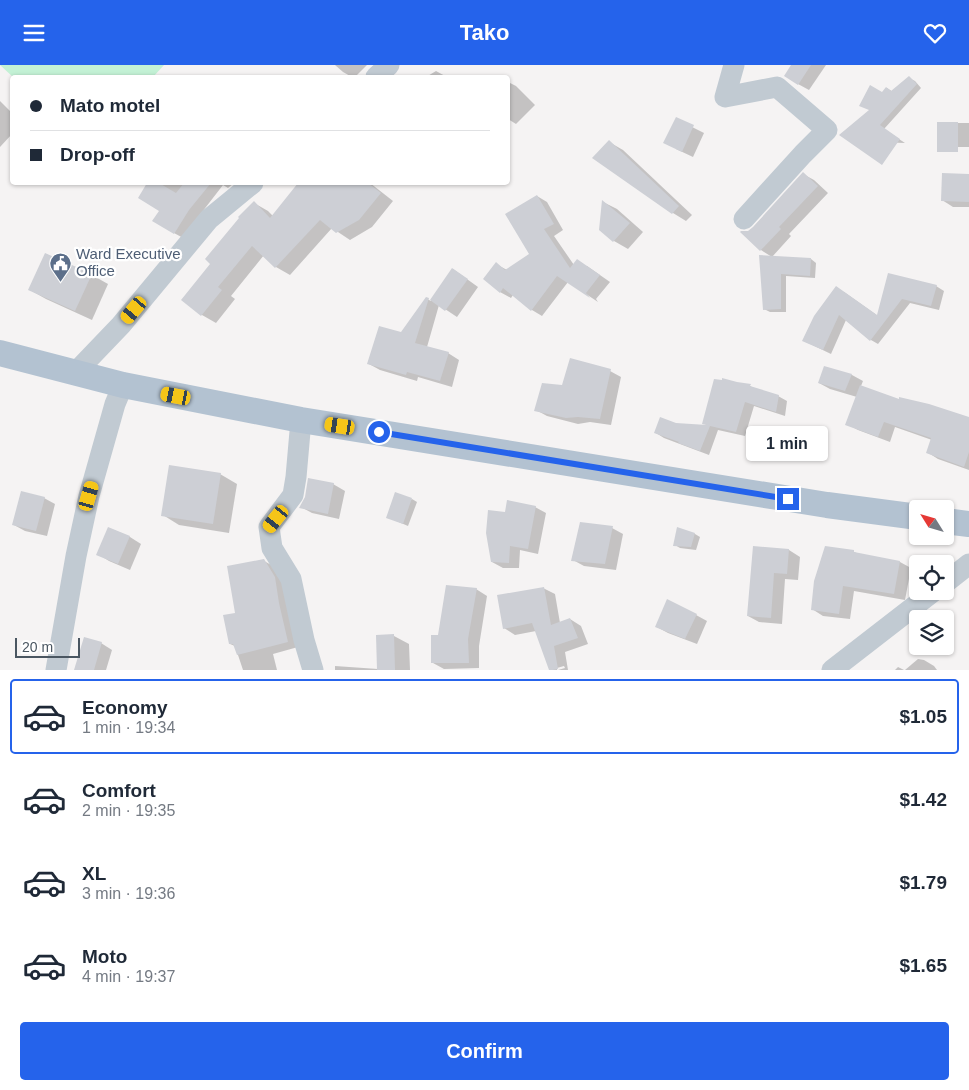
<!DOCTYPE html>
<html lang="en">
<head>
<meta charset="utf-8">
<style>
	body { margin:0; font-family:Arial,sans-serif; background:#f2f2f3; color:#1f2937; height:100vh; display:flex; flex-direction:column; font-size:19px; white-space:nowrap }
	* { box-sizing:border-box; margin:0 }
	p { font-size:16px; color:#747a83 }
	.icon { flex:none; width:28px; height:28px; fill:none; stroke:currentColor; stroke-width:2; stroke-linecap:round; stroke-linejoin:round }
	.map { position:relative; height:605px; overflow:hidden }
	.drawer { display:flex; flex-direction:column; background:#fff; flex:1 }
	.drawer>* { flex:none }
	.hud { position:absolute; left:10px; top:10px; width:500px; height:110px; border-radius:5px; box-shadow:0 1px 4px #0004; display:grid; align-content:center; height:110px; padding:0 20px; background:#fff }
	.needle { width:32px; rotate:307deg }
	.buttons { position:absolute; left:909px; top:435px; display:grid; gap:10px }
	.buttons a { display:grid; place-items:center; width:45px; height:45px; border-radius:5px; background:#fff; box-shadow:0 1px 4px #0004; font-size:25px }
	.scale { position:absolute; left:15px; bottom:12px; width:65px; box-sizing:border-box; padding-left:5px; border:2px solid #4a5661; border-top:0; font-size:14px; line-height:18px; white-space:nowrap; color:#4a5661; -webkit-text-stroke:4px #fff; paint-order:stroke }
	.end { position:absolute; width:22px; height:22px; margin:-11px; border:6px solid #2563eb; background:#fff; box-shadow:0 0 0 2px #fff }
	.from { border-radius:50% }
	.bubble { position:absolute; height:35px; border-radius:5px; background:#fff; box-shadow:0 1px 4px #0004; font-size:16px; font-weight:600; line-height:35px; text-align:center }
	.car { position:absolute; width:15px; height:30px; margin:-15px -8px; border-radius:6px; box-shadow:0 0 4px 1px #0007; background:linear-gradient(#f5c518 24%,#345 0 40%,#f5c518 0 76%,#345 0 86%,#f5c518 0) }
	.hud b { display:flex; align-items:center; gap:18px; height:48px; font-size:19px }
	.hud b+b { border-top:1px solid #e0e1e3 }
	.hud i { width:12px; height:12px; background:#1f2937 }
	ul { padding:9px 0 0; list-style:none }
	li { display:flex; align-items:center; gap:15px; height:75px; margin:0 10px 8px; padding:0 10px; border:2px solid transparent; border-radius:5px }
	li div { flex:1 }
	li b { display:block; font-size:19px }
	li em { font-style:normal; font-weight:600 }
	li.active { border-color:#2563eb }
	li>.icon { width:45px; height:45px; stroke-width:1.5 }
	.action { display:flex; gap:10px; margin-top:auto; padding:10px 20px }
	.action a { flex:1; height:58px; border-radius:5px; background:#2563eb; color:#fff; font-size:20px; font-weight:600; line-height:58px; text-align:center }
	header { display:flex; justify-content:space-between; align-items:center; height:65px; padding:0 20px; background:#2563eb; color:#fff; font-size:22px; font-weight:600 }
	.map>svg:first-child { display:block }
	.green { fill:#c3f1d5 }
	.shadow { fill:#0003 }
	.building { fill:#cdcfd5 }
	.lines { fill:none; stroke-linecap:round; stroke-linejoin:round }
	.minor { stroke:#c1cad2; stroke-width:21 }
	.major { stroke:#b3c2d1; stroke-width:26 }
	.route { stroke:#2563eb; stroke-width:6 }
	.labels { text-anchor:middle; stroke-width:4.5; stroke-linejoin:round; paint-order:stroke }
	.service-label { font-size:15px; fill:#4e5e75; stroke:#fff; text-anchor:start }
</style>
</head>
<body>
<header><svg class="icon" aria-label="menu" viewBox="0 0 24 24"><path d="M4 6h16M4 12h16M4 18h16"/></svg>Tako<svg class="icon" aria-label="heart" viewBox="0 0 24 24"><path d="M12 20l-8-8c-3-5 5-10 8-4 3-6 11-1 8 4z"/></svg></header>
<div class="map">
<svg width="969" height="605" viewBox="0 0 969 605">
	<rect width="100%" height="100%" fill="#f5f3f3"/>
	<polygon class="green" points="0,0 164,0 153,12 13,12"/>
	<g class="shadow">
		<polygon points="335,0 367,0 355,12 352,12 343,7"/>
		<polygon points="792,0 826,0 809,25 798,19"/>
		<polygon points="436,6 447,12 448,12 426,12"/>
		<polygon points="909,13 915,16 921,23 884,64 905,78 878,77 871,45 882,28 887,23 893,27"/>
		<polygon points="508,17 516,21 535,40 516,59 508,54"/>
		<polygon points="0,36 12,48 12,69 0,82"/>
		<polygon points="676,54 704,68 693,92 676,84"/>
		<polygon points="938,58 969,58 969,82 949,82"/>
		<polygon points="609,77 623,85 692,150 686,156 673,148"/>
		<polygon points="803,109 814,115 828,128 789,169 791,171 772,192 811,194 816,198 815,213 786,211 786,247 770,247 764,244 772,192 761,185 742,167 749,167"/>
		<polygon points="969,111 969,142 953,142 942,135"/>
		<polygon points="149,118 234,118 228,123 223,120 199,151 185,174 174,168 160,145 140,132"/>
		<polygon points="300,118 370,118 393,136 372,162 350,175 332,163 290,210 276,202 264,190 231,231 235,234 216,258 202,250 183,234 212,198 254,138 268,146 273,151"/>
		<polygon points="537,131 547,137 563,165 554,171 574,200 587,201 610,217 596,234 598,237 568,217 542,251 532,245 513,230 511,233 500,227 496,199 507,205 530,189"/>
		<polygon points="603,137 617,144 643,167 628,184 614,176 600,165"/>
		<polygon points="46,189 92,210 108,219 92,255 46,234 30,225"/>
		<polygon points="453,204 478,222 457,252 439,240 427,282 448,288 459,295 452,322 418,312 417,316 380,305 369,299 401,269 427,234 431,236"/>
		<polygon points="889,209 936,221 944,226 939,245 910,238 878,279 871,275 846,255 831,289 804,276 844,227 878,251"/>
		<polygon points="825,302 852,310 863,316 861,321 899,336 969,353 969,405 938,394 927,387 932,375 895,362 890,377 858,365 847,359 857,332 830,324 819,318"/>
		<polygon points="610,306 621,312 611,360 590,357 578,359 547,351 536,345 563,322"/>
		<polygon points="737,319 750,321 757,325 778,331 787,336 785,351 754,341 745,371 718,365 709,390 664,373 656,368 676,360 709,361 703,358"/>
		<polygon points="220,409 237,419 229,468 179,460 163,450"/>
		<polygon points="333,419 345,426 339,454 312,448 301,442"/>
		<polygon points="44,433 55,439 47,471 25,466 14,460"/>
		<polygon points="412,434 417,437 408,461 387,452"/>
		<polygon points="535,442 546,448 538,489 520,485 519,503 503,503 492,497 506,449"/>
		<polygon points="109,463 130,472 141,479 130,505 109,496 98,489"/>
		<polygon points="612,463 623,469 616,505 584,501 573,495"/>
		<polygon points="678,464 695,469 700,472 696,485 680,483 675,480"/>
		<polygon points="754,482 789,485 800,492 798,515 785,514 782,559 759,557 748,551"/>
		<polygon points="854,487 859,489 900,497 911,503 905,535 854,526 850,554 823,551 812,544"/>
		<polygon points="264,496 275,502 285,519 298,582 273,589 277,605 243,605 235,581 230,579 236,549"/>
		<polygon points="543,523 555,529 560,558 570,554 581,561 588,579 565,587 568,605 558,605 565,603 564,601 557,603 557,605 550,605 536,566 515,570 504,563"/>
		<polygon points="476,524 487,531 479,581 479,603 444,604 433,598 439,572"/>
		<polygon points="696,550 707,556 697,579 668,568 657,562"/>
		<polygon points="394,571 409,579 410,605 335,605 335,601 378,604"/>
		<polygon points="101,578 112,585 106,605 76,605"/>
		<polygon points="918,594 924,595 934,601 937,605 905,605"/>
		<polygon points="898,602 904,605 895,605"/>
	</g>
	<g class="building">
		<polygon points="791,0 811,0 798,20 784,11"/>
		<polygon points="909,11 917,19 880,60 900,74 882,100 839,70 869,45 859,41 870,20 882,27 886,22 891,26"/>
		<polygon points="676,52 694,60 682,87 663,78"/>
		<rect x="937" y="57" width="21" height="30"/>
		<polygon points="609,75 679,141 672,149 592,93"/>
		<polygon points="803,107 818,121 779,162 781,164 760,186 740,167 741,166 748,166 753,162"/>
		<polygon points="942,108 969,109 969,137 941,136"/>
		<polygon points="147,118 159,118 176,128 184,118 211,118 189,145 174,169 152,156 159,146 138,133"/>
		<polygon points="298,118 368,118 381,128 359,155 336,168 320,155 275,203 252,181 218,222 222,225 201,251 181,235 210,199 205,194 239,153 238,152 254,136 270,153"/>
		<polygon points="537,130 554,159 544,164 570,203 577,194 600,210 586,228 590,233 557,211 531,246 503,223 500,228 483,214 496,197 505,205 529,189 505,149"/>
		<polygon points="602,135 630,158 613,177 599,165"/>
		<polygon points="45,188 92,209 75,246 28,225"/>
		<polygon points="759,190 811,193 810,211 781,209 781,244 763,245"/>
		<polygon points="452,203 468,214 445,246 430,235"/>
		<polygon points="888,208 937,220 931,241 902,234 870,276 839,250 823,285 802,276 814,251 836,221 877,250"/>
		<polygon points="426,232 429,233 415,278 449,287 440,316 407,307 406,310 367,299 379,261 401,267"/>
		<polygon points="570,293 611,304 600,354 578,352 566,353 534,346 542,318 562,320"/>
		<polygon points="824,301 852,309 845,326 818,318"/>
		<polygon points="722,313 737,317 751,319 750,321 779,330 776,347 745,337 736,367 710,361 700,386 678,378 679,377 654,368 660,352 676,358 707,360 702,359 714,314 722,315"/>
		<polygon points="860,320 899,334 899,332 929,339 969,352 969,387 964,402 926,388 931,373 884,357 878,372 845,360"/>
		<polygon points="169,400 221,408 213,459 161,451"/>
		<polygon points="308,413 334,418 328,449 299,443 305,432"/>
		<polygon points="21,426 45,432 36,466 12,460"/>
		<polygon points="395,427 412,433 403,459 386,453"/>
		<polygon points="507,435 536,441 528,484 510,481 509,498 491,497 486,468 488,445 505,447"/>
		<polygon points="580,457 613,461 605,499 571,496"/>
		<polygon points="108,462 130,471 118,499 96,490"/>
		<polygon points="677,462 695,468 691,482 673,481"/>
		<polygon points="753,481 789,484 787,509 774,508 771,553 747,551"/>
		<polygon points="825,481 854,485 854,487 900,496 894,529 843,521 839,549 811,545 814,516"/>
		<polygon points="264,494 275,512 279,538 288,577 237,590 233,579 229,579 223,550 235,548 227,501"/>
		<polygon points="446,520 477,523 468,574 469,598 431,598 431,570 438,570"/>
		<polygon points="544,522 551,560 570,553 578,573 554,581 558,604 553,605 549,605 532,558 503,564 497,530"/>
		<polygon points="667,534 697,549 685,574 655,562"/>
		<polygon points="394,569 395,605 377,605 376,570"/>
		<polygon points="84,572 102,577 94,605 74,605"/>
	</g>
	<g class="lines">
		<g class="minor">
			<polyline points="734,0 725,32 777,22 827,65 803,89 744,154"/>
			<polyline points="376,12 389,0"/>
			<polyline points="76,307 121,260 209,154 253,118"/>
			<polyline points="301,355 296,412 293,430 269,462 272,483 291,514 304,575 313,605"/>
			<polyline points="945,518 969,499"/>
			<polyline points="56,605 76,491 89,431 115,339 123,320"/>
			<polyline points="832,605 934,526"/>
		</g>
		<g class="major">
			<polyline points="0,288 123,320 301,355 827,440 918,452"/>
			<polyline points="945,456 969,459"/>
		</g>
	</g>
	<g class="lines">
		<polyline class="route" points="379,367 788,434"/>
	</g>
	<defs>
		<symbol id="civic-pin" viewBox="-11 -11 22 30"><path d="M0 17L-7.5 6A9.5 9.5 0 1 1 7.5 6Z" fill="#5c6f8a" stroke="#fff"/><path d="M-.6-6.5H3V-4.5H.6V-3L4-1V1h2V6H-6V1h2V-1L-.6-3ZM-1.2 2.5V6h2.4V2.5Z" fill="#fff"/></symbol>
	</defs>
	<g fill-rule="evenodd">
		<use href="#civic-pin" x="48" y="186" width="25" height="34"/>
	</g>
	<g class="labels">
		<g class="service-label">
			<text x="76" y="194">Ward Executive<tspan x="76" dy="17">Office</tspan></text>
		</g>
	</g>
</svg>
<div class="buttons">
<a><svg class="needle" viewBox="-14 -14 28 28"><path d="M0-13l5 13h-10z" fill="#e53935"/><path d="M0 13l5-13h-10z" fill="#747a83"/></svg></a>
<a><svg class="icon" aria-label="locate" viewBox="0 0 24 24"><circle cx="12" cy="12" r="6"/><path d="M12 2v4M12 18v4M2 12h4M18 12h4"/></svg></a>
<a><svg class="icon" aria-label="layers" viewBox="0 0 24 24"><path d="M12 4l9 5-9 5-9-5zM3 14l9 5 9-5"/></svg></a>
</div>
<div class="scale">20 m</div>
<i class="end from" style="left:379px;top:367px"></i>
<i class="end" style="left:788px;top:434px"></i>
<div class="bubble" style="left:746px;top:361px;width:82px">1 min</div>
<i class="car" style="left:134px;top:245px;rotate:220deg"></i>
<i class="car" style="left:176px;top:331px;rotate:281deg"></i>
<i class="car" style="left:340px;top:361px;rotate:279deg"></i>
<i class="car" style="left:89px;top:431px;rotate:16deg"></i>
<i class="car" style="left:276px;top:454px;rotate:219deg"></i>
<div class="hud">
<b><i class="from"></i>Mato motel</b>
<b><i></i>Drop-off</b>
</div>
</div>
<section class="drawer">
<ul>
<li class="active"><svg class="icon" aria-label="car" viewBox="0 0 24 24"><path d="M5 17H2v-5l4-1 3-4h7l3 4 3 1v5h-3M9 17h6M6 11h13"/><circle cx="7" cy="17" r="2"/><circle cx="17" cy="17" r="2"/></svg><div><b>Economy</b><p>1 min · 19:34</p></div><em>$1.05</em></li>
<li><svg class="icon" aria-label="car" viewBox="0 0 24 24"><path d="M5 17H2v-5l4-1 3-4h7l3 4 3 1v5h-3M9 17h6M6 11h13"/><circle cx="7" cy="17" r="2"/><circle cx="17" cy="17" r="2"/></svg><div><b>Comfort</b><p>2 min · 19:35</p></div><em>$1.42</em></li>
<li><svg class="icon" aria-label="car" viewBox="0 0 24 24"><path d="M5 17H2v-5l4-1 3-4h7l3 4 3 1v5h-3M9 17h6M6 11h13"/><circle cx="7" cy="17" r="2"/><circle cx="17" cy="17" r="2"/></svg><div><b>XL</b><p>3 min · 19:36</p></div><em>$1.79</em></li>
<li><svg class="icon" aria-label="car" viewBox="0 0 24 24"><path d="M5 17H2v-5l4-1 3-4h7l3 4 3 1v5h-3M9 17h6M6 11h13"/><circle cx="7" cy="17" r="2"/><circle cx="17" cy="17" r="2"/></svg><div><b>Moto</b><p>4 min · 19:37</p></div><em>$1.65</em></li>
</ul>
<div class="action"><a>Confirm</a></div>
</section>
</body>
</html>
